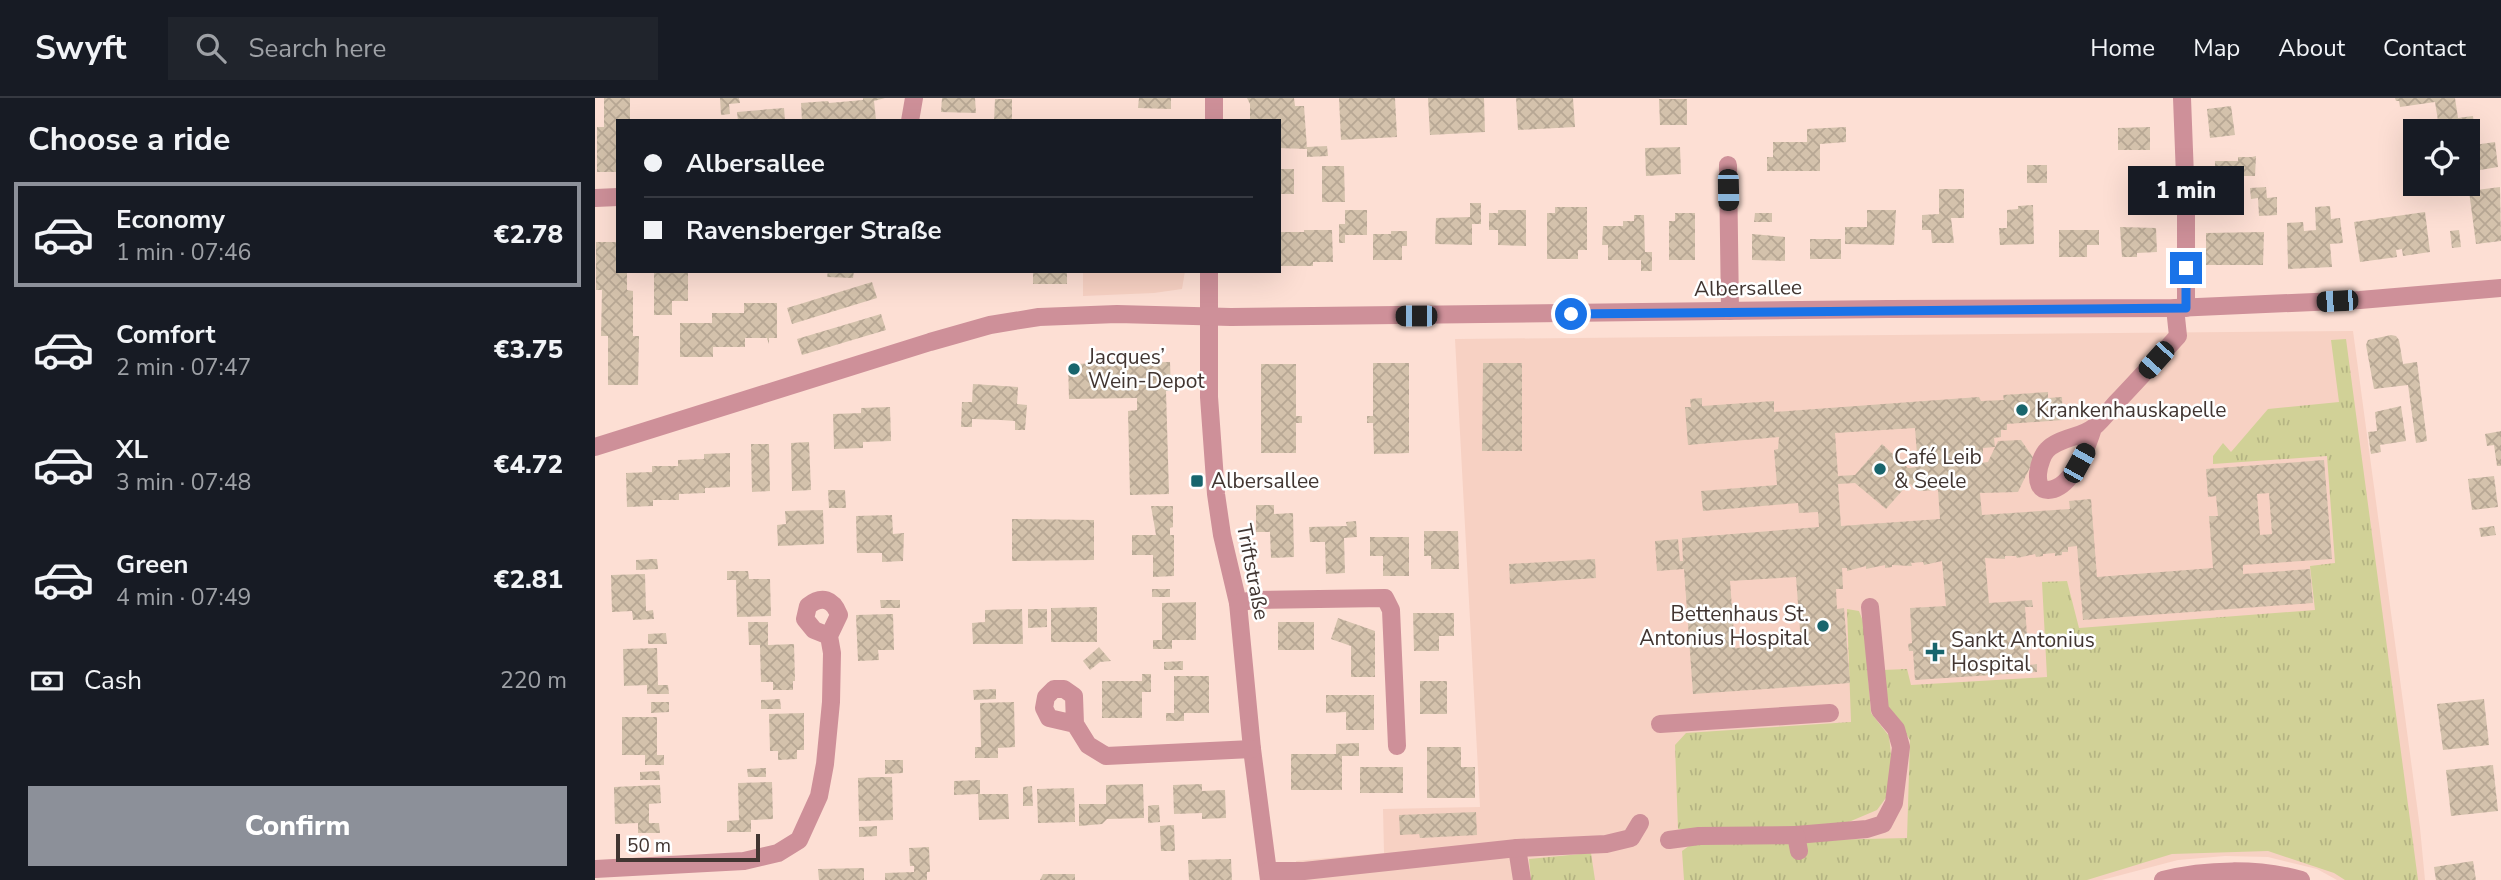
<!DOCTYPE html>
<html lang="en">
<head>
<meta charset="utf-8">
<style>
	body { margin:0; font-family:"Nunito Sans",sans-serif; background:#20242c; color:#f1f3f6; height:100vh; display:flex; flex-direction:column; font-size:26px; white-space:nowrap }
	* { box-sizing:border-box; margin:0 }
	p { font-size:23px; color:#9ea1a6 }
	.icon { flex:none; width:38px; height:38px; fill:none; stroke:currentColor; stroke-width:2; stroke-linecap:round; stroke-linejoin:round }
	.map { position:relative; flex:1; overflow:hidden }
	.drawer { display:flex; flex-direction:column; background:#171b24; width:595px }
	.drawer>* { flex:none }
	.banner { position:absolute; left:21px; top:21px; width:665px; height:154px; border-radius:0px; box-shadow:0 7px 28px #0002; display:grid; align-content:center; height:154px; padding:0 28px; background:#171b24 }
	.buttons { position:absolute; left:1808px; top:21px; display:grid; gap:14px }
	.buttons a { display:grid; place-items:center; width:77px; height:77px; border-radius:0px; background:#171b24; box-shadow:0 7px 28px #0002; font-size:35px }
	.scale { position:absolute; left:21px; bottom:18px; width:144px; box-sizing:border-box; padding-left:7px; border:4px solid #413531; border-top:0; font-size:19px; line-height:24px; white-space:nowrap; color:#413531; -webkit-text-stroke:5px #fff; paint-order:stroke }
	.end { position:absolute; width:32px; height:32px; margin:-16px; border:9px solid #1a73e8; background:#fff; box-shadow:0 0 0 4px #fff }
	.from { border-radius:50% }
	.bubble { position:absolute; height:49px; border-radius:0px; background:#171b24; box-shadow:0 7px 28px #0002; font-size:23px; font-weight:800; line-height:49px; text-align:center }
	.car { position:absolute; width:21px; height:42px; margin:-21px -10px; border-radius:9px; box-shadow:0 0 5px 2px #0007; background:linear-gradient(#222 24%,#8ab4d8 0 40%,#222 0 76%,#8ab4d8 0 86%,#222 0) }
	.banner b { display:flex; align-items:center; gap:24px; height:66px; font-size:26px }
	.banner b+b { border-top:2px solid #363941 }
	.banner i { width:18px; height:18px; background:#f1f3f6 }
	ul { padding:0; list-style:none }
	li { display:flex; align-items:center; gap:21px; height:105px; margin:0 14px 10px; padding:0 14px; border:4px solid transparent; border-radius:0px }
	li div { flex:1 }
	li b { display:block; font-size:26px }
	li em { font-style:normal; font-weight:800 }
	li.active { border-color:#8c9099 }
	li>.icon { width:63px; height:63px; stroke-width:1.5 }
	h2 { padding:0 28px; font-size:32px; line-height:84px }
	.pay { display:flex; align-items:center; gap:18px; height:77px; padding:0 28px; font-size:26px }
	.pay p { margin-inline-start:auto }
	.action { display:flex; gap:14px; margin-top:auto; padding:14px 28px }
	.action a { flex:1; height:80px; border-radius:0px; background:#8c9099; color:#fff; font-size:28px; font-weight:800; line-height:80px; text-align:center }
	header { display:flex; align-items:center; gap:42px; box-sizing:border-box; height:98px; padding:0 35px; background:#171b24; border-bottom:2px solid #363941 }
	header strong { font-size:33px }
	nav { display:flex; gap:38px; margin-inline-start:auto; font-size:24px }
	.search { width:490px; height:63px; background:#20242c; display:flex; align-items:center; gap:18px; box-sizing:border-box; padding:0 24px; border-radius:0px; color:#9ea1a6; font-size:26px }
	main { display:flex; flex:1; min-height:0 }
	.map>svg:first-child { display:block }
	.built { fill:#f7d1c3 }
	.grass { fill:url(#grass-tufts) }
	.building { fill:url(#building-cross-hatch); fill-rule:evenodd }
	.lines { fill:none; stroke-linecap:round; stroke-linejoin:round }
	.minor { stroke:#ce9099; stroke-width:18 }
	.route { stroke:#1a73e8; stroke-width:9 }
	.poi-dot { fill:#18656d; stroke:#fff; stroke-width:2.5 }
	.labels { text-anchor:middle; stroke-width:5; stroke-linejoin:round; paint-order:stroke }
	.street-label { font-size:21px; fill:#413531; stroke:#fff }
	.poi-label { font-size:21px; fill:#413531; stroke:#fff; text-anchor:start }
</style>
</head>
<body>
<header>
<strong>Swyft</strong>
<div class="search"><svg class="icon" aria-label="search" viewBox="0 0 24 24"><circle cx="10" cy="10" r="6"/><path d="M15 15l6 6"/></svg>Search here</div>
<nav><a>Home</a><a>Map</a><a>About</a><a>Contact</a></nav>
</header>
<main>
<section class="drawer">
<h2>Choose a ride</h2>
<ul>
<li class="active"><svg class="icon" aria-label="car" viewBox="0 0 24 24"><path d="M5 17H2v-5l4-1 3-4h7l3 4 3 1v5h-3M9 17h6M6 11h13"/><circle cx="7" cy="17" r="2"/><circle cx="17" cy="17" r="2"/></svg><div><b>Economy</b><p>1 min · 07:46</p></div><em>€2.78</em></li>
<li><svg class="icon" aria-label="car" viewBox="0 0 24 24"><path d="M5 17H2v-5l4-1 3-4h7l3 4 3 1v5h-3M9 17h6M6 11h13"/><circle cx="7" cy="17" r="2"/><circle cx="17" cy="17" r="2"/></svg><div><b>Comfort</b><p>2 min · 07:47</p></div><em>€3.75</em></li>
<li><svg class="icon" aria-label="car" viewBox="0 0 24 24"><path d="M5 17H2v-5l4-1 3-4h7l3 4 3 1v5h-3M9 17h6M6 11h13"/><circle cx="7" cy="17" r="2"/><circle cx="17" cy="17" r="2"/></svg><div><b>XL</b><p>3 min · 07:48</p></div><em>€4.72</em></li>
<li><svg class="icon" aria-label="car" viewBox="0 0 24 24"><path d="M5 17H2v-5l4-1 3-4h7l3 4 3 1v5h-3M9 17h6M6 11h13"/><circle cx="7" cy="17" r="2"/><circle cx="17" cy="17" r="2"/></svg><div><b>Green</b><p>4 min · 07:49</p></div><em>€2.81</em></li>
</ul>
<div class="pay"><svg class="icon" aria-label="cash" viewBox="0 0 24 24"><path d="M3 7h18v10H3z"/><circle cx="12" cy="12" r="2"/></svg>Cash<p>220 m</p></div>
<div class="action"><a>Confirm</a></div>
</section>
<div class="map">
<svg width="1906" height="782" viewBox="0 0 1906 782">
	<defs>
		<pattern id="grass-tufts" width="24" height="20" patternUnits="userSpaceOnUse" patternTransform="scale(1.75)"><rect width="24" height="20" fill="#d1d197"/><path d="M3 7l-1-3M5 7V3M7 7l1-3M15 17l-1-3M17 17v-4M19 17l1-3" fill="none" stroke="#b5b483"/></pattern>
		<pattern id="building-cross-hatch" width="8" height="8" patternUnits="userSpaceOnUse" patternTransform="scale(1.75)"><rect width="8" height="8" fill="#d4c2ac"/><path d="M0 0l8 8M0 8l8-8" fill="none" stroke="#b7a794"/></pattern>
	</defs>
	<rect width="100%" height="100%" fill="#fddfd4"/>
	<g class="built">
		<polygon points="488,173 590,173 587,191 559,195 488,198"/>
		<polygon points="1758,233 1825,730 1830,782 1742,782 1722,771 1673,759 1630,758 1583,762 1507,782 704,782 701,763 789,755 788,711 885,709 860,241"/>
	</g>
	<g class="grass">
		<polygon points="1751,241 1823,782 1750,782 1739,775 1673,753 1577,756 1492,782 1089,782 1087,753 1098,745 1312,740 1315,642 1291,607 1287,572 1312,571 1316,587 1452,579 1447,484 1472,483 1484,530 1720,512 1715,468 1740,465 1732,358 1618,366 1618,358 1628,345 1636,354 1673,311 1744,304 1736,242"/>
		<polygon points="1252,511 1264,513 1269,526 1276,615 1294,638 1298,675 1296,693 1282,712 1249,726 1202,732 1083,731 1080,647 1091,635 1256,624"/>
		<polygon points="996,755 1000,782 936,782 934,761"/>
	</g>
	<g class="building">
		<polygon points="9,0 35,0 35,23 23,23 23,74 2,74 2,29 9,29"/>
		<polygon points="125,0 144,0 145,5 134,6 135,16 126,17"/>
		<polygon points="268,0 290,0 279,3 281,22 207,23 206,5 233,3 234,5 268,2"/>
		<polygon points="347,0 380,0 381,15 346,14"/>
		<polygon points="544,0 576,0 576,11 543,10"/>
		<polygon points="652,0 699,0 700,8 709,8 712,51 684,50 684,23 655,23 655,6"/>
		<polygon points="744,0 800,0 802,39 746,42"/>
		<polygon points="833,0 889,0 890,34 835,37"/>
		<polygon points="921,0 978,0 980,29 923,32"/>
		<polygon points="1800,0 1860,0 1863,20 1878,18 1880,35 1872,36 1872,33 1870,33 1868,25 1844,29 1840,4 1805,9 1804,3 1801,3"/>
		<polygon points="400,1 417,1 417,23 399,23"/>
		<polygon points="1064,1 1092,1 1092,27 1065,27"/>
		<polygon points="1636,8 1640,37 1615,40 1612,11"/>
		<polygon points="189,10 190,23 143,23 142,14"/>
		<polygon points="1251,29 1251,44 1225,46 1225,73 1172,73 1172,59 1178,59 1178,44 1212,44 1212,31"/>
		<polygon points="1555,29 1555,52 1523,52 1523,30"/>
		<polygon points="1900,44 1903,69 1879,73 1877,61 1872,61 1872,48"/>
		<polygon points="732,48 733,58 712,59 712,49"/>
		<polygon points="1085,49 1086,76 1051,78 1050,50"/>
		<polygon points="1657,59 1661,58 1660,78 1644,78 1644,89 1620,89 1620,63 1643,63 1643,59"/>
		<rect x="1432" y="67" width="20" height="18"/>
		<polygon points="727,68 749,68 750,104 727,104"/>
		<rect x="684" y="71" width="15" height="25"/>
		<polygon points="1865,86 1866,96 1850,98 1849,88"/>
		<polygon points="1671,89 1672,100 1682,99 1682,117 1664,118 1663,100 1656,101 1655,90"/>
		<polygon points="1905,89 1906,143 1881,146 1874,93"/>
		<polygon points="1344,91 1369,91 1369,120 1356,120 1359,145 1337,145 1336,132 1327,132 1327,117 1344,116"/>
		<polygon points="1561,97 1561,116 1544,117 1543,98"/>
		<polygon points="875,105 886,105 886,126 877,126 877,147 840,146 841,120 875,119"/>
		<polygon points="1438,107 1439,146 1405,147 1404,130 1412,130 1412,112 1423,111 1423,108"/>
		<polygon points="1735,108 1736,121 1745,120 1748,145 1735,146 1737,169 1693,171 1692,125 1708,124 1709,133 1721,132 1720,109"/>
		<polygon points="960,109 992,109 992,152 983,152 983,161 952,161 952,115 960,115"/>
		<polygon points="750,112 772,112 772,137 750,137 750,145 744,145 744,126 750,126"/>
		<polygon points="903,112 931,112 931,148 903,147 903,132 894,132 894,115 903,115"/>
		<polygon points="1272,112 1301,112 1299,147 1250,146 1250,129 1272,129"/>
		<polygon points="1830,114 1835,154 1808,158 1807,151 1801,152 1802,159 1765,164 1759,124"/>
		<polygon points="1080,115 1100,115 1100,162 1074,162 1074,123 1080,123"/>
		<polygon points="1160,115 1177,115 1177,124 1159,124"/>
		<polygon points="1039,117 1049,117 1050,154 1057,154 1057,173 1046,173 1046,162 1013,162 1013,147 1007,147 1008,128 1028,128 1028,123 1039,123"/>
		<polygon points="1525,129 1561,130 1562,154 1542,155 1542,159 1527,159"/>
		<polygon points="709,132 737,132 738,164 718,164 718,168 684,168 684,134 709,134"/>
		<polygon points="1464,132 1504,132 1504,147 1492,147 1492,159 1464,159"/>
		<polygon points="1864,132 1866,149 1857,150 1855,133"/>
		<polygon points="796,133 812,133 812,148 807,148 807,162 778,162 778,136 796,136"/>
		<polygon points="1669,134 1668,167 1611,167 1611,135"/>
		<polygon points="1157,136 1190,139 1190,163 1157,162"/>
		<rect x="1215" y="141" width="31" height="20"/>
		<polygon points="1,144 23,144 23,173 32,173 32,192 38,193 38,238 44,238 43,287 13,287 13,238 6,238 7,192 1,192"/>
		<polygon points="59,173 93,173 93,203 77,203 77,217 59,217"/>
		<polygon points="233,173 259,173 258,180 232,179"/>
		<rect x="438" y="173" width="34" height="13"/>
		<polygon points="277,184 282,200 197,226 192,210"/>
		<polygon points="149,205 182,205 182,240 174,240 174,246 172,240 150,240 150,249 118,249 118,259 85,259 85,225 117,225 117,215 149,215"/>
		<polygon points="286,216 291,232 207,257 202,241"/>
		<polygon points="1796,237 1801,238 1804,242 1808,266 1822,264 1832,343 1821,345 1813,287 1779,291 1771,247 1773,242"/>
		<polygon points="575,264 576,292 571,293 574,396 535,397 533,313 542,312 542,300 474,301 473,266"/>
		<polygon points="778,265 814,265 814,355 779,356 778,325 772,325 772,318 778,318"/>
		<polygon points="888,265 927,265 927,353 887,353"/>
		<polygon points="666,266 701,266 701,318 707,318 707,325 701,325 701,355 666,355"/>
		<polygon points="378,286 423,289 422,306 432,307 430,332 420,332 420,323 406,322 377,321 377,329 366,329 367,304 377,304"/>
		<path d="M1453 294V300L1467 299 1468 322 1412 326V332H1406V339L1399 340 1400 349 1388 350V356L1383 357V365L1393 364 1403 343 1426 342 1439 361 1423 394 1385 395 1387 417 1475 411 1474 403 1496 401 1502 479 1618 470 1614 418H1623L1621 398 1613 399 1611 371 1729 362 1737 461 1648 467V476L1715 471 1718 505 1488 522 1482 448 1473 449V454H1467V457L1460 458V455L1448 456V458L1441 459 1440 456 1422 460 1421 458H1410V461L1390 460 1394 505 1437 502 1438 509H1430L1432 537H1436L1437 545H1433L1434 567 1442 566V574L1320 582 1318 553H1314L1313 546 1317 545 1315 510 1351 508 1347 463 1329 467 1328 464 1316 465 1317 468 1297 467V469L1290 470V467L1271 471V468L1252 473V470H1247L1248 491H1241L1242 511 1249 510 1255 585 1098 596 1089 471 1062 473 1060 443 1083 441 1085 463H1088L1087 440 1224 429 1223 414 1204 415 1203 405 1108 413 1106 393 1182 387 1179 352 1183 351 1184 339 1093 347 1090 309H1096L1095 301 1107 300V308L1179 303V314L1384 299 1386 303 1409 302 1408 297ZM1320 330 1323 369 1313 370 1287 346 1260 377 1243 378 1240 335ZM1260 385 1291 411 1314 385 1324 393 1343 392 1345 421 1246 428 1243 386ZM1674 395 1677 436 1665 437 1662 396ZM1201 479 1206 546 1140 550 1135 483Z"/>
		<polygon points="1806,308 1811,343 1785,347 1786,354 1776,356 1773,334 1782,333 1780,314"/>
		<polygon points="295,309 296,343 268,344 268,350 239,351 238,316 266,315 266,310"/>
		<polygon points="1906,333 1906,368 1902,368 1899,347 1892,348 1890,336"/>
		<polygon points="214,344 216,392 197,393 196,345"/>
		<polygon points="156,346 174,346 175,393 157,394"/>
		<polygon points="135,355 135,389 110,390 110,395 84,396 84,402 58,402 58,408 32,409 31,375 57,374 57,368 83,368 83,362 109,361 109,356"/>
		<polygon points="1899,378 1903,409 1877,412 1873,381"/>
		<polygon points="233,392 250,392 251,410 234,410"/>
		<polygon points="661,407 679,407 679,416 698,415 699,459 676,460 675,434 661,434"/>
		<polygon points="556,408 578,408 578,429 575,430 575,437 579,437 579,478 558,479 558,457 537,457 537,437 561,437"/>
		<polygon points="228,412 229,446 183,448 182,427 191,426 190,413"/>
		<polygon points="297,417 298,436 309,435 308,463 287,464 287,455 262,455 261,418"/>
		<polygon points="417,421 499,422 499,462 417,463"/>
		<polygon points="761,423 762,439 749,440 750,475 731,476 730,444 715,444 714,429 752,428 751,424"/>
		<polygon points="1899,428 1901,437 1886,439 1884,430"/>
		<polygon points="829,433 863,433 864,471 836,471 836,458 829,458"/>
		<polygon points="775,439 814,439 814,478 788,478 788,458 775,458"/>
		<polygon points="57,461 62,461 63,471 41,472 41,462"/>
		<polygon points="1000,461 1001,480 915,486 914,466"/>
		<polygon points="132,473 153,473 154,481 175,481 176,518 142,519 141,482 132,482"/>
		<polygon points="50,476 51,513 58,512 59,521 38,522 37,513 17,514 16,477"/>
		<rect x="557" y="491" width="18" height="8"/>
		<polygon points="285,502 305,502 305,510 286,510"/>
		<polygon points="601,504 601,542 577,542 577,551 558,551 558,542 567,542 567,505"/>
		<polygon points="502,509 502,544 456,544 456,510"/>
		<polygon points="427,511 428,546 378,546 377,525 390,524 390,512"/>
		<polygon points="433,511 452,511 452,529 433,530"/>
		<polygon points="818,515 859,515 859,538 844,538 844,553 819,553"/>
		<polygon points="298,516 299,552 283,552 284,562 263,563 261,517"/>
		<polygon points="743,520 780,533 780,579 756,579 756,548 736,541"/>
		<polygon points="153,524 173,524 173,547 199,546 200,583 198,583 198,592 178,592 178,584 166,584 165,547 154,547"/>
		<rect x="683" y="524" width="36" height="28"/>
		<polygon points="71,535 72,546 53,546 53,536"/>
		<polygon points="504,549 516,563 505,564 495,572 488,563"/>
		<polygon points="62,550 63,587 73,587 74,596 52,596 52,587 29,588 28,551"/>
		<polygon points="588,563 588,572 569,572 569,564"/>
		<polygon points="547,576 556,576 556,594 547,594 547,620 507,620 507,583 547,583"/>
		<polygon points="579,578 614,578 614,615 589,615 589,623 571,623 571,615 579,615"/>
		<rect x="825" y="583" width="27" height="33"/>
		<polygon points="401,591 401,601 379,602 378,592"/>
		<polygon points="731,597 779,597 779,632 751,632 751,614 731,615"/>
		<polygon points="185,601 186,611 166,611 166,602"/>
		<polygon points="1889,601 1894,647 1848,652 1842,606"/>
		<polygon points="56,604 74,604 74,614 56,615"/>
		<polygon points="419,604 420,649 403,650 403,660 380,660 380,649 386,649 385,605"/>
		<polygon points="209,615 209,652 202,652 202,661 183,662 183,653 175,653 174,616"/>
		<polygon points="27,619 62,619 62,657 69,657 69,667 50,667 50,657 27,657"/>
		<polygon points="764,645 764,658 747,658 747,692 696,692 696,656 741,656 741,646"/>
		<polygon points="832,649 866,649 866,669 880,669 880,700 832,700"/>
		<polygon points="290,662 308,662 308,675 290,676"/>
		<polygon points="1898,667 1903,713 1856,718 1851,672"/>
		<rect x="765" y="669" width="43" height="26"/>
		<polygon points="171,670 171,679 153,679 152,671"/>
		<polygon points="64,673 65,682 45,682 45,674"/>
		<polygon points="279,679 297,679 298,722 264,723 263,680"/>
		<polygon points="385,682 385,696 413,696 414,721 384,722 383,696 359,697 359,683"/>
		<polygon points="177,684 178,721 156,722 156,734 132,734 132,723 144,722 143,685"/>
		<polygon points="548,686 549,720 512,721 507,726 484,728 484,706 511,706 511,687"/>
		<polygon points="607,686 607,693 630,692 631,720 607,721 607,715 579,716 578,687"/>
		<polygon points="65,687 66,705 54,706 54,725 64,725 65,735 43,735 43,725 20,726 19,689"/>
		<polygon points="437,688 438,708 428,708 428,689"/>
		<polygon points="479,690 480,724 443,725 442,691"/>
		<polygon points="558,707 564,707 565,724 553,725 553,708"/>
		<polygon points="881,714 882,737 825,740 824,736 805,737 804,717"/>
		<polygon points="579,727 580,753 566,753 565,728"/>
		<polygon points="282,728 282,738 264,739 264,729"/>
		<polygon points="334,749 335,774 332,774 332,782 290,782 290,775 319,774 319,768 315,768 314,750"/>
		<polygon points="636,761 637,782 594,782 593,762"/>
		<polygon points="1878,763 1881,782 1841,782 1839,769"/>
		<polygon points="269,770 269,782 224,782 223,771"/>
		<polygon points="448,776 480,776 480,782 445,782"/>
	</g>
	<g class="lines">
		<g class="minor">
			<polyline points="1587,0 1591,105 1591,210"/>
			<polyline points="315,23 319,0"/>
			<polyline points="619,23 619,0"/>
			<polyline points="1133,67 1135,213"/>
			<polyline points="0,100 23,99"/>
			<polyline points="614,173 614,299 621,396 627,437 643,505 657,651 674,782"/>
			<path d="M1498 330C1492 349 1477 391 1453 392 1436 392 1444 360 1452 352 1464 339 1486 340 1499 329 1507 322 1514 313 1521 305 1542 283 1562 261 1583 238L1580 210"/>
			<polyline points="0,349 335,244 395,227 444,219 522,216 636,219 1293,211 1580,210 1765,202 1906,190"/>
			<polyline points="643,505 658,502 790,500 796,512 802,648"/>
			<polyline points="480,626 454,620 449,610 451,599 459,591 469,591 479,598 480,626 493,647 511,658 657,651"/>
			<polyline points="1065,626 1235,615"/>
			<polyline points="1201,737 1272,731 1288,726 1299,705 1306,649 1301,631 1285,612 1275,509"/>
			<polyline points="1074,742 1104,738 1201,737 1204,753"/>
			<polyline points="922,750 927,782"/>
			<path d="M0 771 149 763 183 755 204 742 224 698 230 666 236 604 237 555 234 538 244 517C238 501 227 497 213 508L210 521 219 532 234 538"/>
			<polyline points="673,773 709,773 922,750 1011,746 1036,740 1045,725"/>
			<path d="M1568 782C1610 771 1665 770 1706 782"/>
		</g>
	</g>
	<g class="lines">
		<polyline class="route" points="976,216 1591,210 1591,170"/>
	</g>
	<g class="poi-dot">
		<circle cx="479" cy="271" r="7"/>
		<circle cx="1427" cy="312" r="7"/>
		<circle cx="1285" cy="371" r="7"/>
		<rect x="595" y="376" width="14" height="14" rx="3.5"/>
		<circle cx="1228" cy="528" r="7"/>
		<path d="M1336.5 543.5h7v7h7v7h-7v7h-7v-7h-7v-7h7z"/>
	</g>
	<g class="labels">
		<g class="street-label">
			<text transform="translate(1153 190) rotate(-1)" y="7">Albersallee</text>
			<text transform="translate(658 474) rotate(79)" y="7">Triftstraße</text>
		</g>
		<g class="poi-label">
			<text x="493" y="266">Jacques’<tspan x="493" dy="24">Wein-Depot</tspan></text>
			<text x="1441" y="319">Krankenhauskapelle</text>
			<text x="1299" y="366">Café Leib<tspan x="1299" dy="24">&amp; Seele</tspan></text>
			<text x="616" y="390">Albersallee</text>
			<text x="1214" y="523" text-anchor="end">Bettenhaus St.<tspan x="1214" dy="24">Antonius Hospital</tspan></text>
			<text x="1356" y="549">Sankt Antonius<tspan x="1356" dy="24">Hospital</tspan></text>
		</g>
	</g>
</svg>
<div class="buttons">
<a><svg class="icon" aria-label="locate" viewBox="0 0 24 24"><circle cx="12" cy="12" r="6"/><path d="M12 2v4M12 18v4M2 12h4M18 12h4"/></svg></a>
</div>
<div class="scale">50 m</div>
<i class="end from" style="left:976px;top:216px"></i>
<i class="end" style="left:1591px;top:170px"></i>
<div class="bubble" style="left:1533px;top:68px;width:116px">1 min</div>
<i class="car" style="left:1133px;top:92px;rotate:179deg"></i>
<i class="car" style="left:1742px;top:203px;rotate:267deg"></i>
<i class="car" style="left:821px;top:218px;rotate:270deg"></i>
<i class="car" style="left:1561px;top:262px;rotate:222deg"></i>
<i class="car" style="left:1484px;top:365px;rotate:29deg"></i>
<div class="banner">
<b><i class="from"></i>Albersallee</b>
<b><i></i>Ravensberger Straße</b>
</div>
</div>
</main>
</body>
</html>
